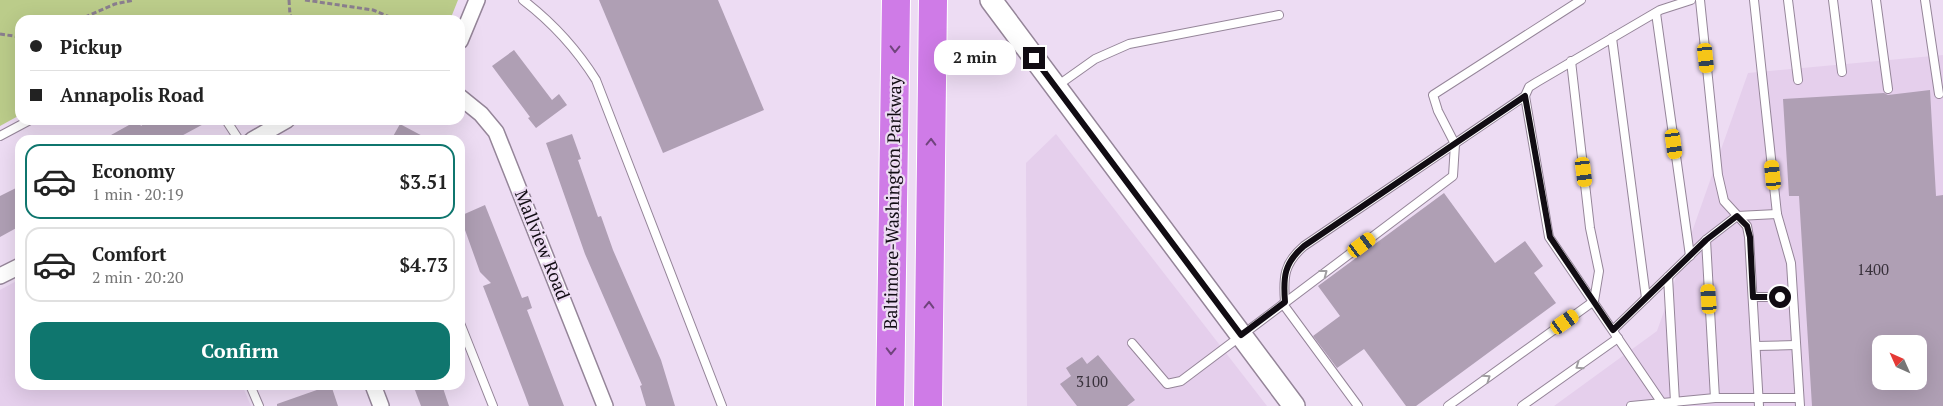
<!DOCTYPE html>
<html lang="en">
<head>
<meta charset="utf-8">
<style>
	body { margin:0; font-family:"PT Serif",serif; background:#f2f2f2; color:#222; height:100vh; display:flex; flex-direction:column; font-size:19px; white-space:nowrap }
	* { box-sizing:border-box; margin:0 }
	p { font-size:16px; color:#767676 }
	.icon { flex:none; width:28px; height:28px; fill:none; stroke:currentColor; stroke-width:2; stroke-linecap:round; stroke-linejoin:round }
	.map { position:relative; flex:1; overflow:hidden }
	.panel { position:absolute; left:15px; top:135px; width:450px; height:255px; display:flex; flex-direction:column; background:#fff; border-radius:15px; box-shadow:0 5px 20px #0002 }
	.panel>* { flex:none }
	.banner { position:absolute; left:15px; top:15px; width:450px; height:110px; border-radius:15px; box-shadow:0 5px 20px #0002; display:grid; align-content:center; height:110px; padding:0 15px; background:#fff }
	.needle { width:32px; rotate:315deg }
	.fabs { position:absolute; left:1872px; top:335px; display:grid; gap:10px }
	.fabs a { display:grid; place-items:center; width:55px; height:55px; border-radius:10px; background:#fff; box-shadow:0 5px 20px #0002; font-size:25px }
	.end { position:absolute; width:22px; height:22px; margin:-11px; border:6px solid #110c13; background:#fff; box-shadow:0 0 0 2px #fff }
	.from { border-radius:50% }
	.bubble { position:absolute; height:35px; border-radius:15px; background:#fff; box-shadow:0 5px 20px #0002; font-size:16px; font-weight:700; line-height:35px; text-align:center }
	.car { position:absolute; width:15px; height:30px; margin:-15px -8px; border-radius:6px; box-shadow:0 0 4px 1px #0007; background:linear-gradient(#f5c518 24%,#345 0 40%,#f5c518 0 76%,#345 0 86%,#f5c518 0) }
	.banner b { display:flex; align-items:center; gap:18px; height:48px; font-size:19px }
	.banner b+b { border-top:1px solid #e0e0e0 }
	.banner i { width:12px; height:12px; background:#222 }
	ul { padding:9px 0 0; list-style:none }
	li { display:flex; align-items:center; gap:15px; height:75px; margin:0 10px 8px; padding:0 5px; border:2px solid #e0e0e0; border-radius:15px }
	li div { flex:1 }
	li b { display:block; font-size:19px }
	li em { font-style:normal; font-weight:700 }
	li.current { border-color:#0f766e }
	li>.icon { width:45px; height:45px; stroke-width:1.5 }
	.button { display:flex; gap:10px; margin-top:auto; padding:10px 15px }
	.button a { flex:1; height:58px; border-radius:15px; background:#0f766e; color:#fff; font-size:20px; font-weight:700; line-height:58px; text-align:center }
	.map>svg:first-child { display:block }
	.built { fill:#e5cfec; fill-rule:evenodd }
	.park { fill:#bbcc8a }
	.building { fill:#af9fb4; fill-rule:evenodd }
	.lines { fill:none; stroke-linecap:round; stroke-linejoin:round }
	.service-casing { stroke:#958599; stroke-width:10 }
	.minor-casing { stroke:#958599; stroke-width:18 }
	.secondary-casing { stroke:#958599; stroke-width:24 }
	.motorway-casing { stroke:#fff; stroke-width:30 }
	.path { stroke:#8a7e8e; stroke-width:3; stroke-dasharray:5 2.5; stroke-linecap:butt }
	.service { stroke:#fff; stroke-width:8 }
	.minor { stroke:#fff; stroke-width:15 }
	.secondary { stroke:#fff; stroke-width:21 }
	.motorway { stroke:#cf7be7; stroke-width:28 }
	.oneway { stroke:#70447d }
	.oneway2 { stroke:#a09ea1 }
	.route { stroke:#110c13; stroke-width:6 }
	.labels { text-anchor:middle; stroke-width:4.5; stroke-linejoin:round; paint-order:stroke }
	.number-label { font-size:15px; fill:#38313b }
	.street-label { font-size:18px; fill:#110c13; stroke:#eddcf3 }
</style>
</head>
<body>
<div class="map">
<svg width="1943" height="406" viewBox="0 0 1943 406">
	<rect width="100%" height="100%" fill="#eddcf3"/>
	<g class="built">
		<path d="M1943 55V406H1554L1657 331 1748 73ZM1881 344H1919V381H1881Z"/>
		<polygon points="1056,134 1267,406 1027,406 1026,163"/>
		<polygon points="20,279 20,385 242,385 251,406 0,406 0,290"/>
	</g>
	<polygon class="park" points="0,0 458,0 450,20 20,20 20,115 0,126"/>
	<g class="building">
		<polygon points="599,0 718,0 764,110 663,153"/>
		<polygon points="514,50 552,100 559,94 567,105 536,128 528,118 530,117 492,66"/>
		<path d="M1930 90 1936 196 1943 195V406H1812L1799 196H1789L1783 99 1884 93 1888 95ZM1881 344H1919V381H1881Z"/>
		<polygon points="138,120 141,126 148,120 211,120 174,140 102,140"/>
		<polygon points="400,124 430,140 391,140"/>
		<polygon points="572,134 581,159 578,160 598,217 601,216 613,250 661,360 675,406 646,406 640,386 642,385 585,254 546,143"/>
		<polygon points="20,186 20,226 0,237 0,196"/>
		<polygon points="1444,193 1495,263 1525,241 1543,266 1534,273 1556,303 1416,406 1406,406 1364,349 1337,368 1313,336 1340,316 1318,286"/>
		<polygon points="485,205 522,298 528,296 532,308 527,310 564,406 529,406 525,395 483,286 491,283 480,272 460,216"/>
		<polygon points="1098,355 1135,400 1127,406 1077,406 1060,384 1071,376 1066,368 1082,357 1087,364"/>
		<polygon points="331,385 338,406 277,406 277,404"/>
		<polygon points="413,385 442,385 449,406 421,406"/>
	</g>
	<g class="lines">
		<defs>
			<g id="service">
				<path d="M523 0C553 23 576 48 596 80L722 406"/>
				<polyline points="1700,0 1718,175 1724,201 1747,226 1749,237 1759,406"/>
				<polyline points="1754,0 1777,214 1791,263 1800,406"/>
				<polyline points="1788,0 1798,80"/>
				<polyline points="1833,0 1842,72"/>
				<polyline points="1876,0 1888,89"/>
				<polyline points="1925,0 1939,94"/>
				<polyline points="1656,13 1690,256"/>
				<polyline points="1612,38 1646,298"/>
				<polyline points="1057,86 1095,59 1129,44 1279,15"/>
				<polyline points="226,120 239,140"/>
				<polyline points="0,136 30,120"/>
				<polyline points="1706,240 1715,398"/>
				<polyline points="1668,277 1675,402"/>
				<polyline points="1753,297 1793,297"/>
				<path d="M1285 302C1283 277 1284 263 1304 246L1525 96"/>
				<polyline points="1283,304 1358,406"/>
				<polyline points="460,323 493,406"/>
				<polyline points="1613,330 1706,240 1737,216 1777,214"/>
				<polyline points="1132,343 1167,384 1181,381 1453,176 1455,144 1438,111 1433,95 1581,0"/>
				<polyline points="1756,346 1796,345"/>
				<polyline points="250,385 259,406"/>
				<polyline points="1448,406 1594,301 1599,271 1590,228 1571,61"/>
				<polyline points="1522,406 1618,338"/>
				<polyline points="1631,406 1715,398 1799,398"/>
				<polyline points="1664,406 1549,237 1525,96 1529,87 1537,82 1660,10 1691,0"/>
			</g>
			<g id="minor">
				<polyline points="460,41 477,0"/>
				<polyline points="460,97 481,114 496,132 605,406"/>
				<polyline points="252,140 287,120"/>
				<polyline points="0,276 20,266"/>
				<polyline points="373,385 381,406"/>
			</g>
			<polyline id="secondary" points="991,0 1294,406"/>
			<g id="motorway">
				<polyline points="890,406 896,0"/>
				<polyline points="928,406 933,0"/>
			</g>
		</defs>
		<use href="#service" class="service-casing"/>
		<use href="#minor" class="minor-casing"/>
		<use href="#secondary" class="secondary-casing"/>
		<use href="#motorway" class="motorway-casing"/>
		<g class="path">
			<polyline points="289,0 290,15 295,20"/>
			<polyline points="305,0 373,10 397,20"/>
			<polyline points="78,20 115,4 134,0"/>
			<polyline points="0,34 20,37"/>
		</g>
		<use href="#service" class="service"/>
		<use href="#minor" class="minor"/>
		<use href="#secondary" class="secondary"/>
		<use href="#motorway" class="motorway"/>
	</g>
	<defs><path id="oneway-chevron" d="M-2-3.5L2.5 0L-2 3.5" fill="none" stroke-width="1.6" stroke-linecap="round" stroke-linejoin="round" transform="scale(1.25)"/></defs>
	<g class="oneway">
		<use href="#oneway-chevron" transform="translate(895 49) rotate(91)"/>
		<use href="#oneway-chevron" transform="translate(931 142) rotate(-89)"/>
		<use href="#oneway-chevron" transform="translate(929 305) rotate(-89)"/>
		<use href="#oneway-chevron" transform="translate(891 351) rotate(91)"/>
	</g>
	<g class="oneway2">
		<use href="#oneway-chevron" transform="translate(1324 273) rotate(-37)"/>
		<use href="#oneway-chevron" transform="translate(1579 366) rotate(145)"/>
		<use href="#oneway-chevron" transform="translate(1487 378) rotate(-35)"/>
	</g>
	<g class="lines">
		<path class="route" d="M1034 58 1241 335 1285 302C1283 277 1284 263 1304 246L1525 96 1550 237 1613 330 1706 240 1737 216 1747 226 1750 237 1753 297H1780"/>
	</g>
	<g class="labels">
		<g class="number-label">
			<text x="1873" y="275">1400</text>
			<text x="1092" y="387">3100</text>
		</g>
		<g class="street-label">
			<text transform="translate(893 203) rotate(-89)" y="6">Baltimore-Washington Parkway</text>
			<text transform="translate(542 245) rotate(68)" y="6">Mallview Road</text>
		</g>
	</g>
</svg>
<div class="fabs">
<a><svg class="needle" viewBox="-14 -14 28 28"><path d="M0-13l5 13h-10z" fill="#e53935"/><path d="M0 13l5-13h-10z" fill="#767676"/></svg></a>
</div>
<i class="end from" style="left:1780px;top:297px"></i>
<i class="end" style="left:1034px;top:58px"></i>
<div class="bubble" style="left:934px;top:40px;width:82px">2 min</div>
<i class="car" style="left:1706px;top:58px;rotate:174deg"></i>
<i class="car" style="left:1674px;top:144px;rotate:172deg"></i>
<i class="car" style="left:1584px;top:172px;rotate:173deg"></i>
<i class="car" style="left:1773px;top:175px;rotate:354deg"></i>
<i class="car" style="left:1362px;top:245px;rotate:53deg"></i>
<i class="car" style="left:1709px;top:299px;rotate:356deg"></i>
<i class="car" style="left:1565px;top:322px;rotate:55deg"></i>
<div class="banner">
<b><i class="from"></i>Pickup</b>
<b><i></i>Annapolis Road</b>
</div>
<section class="panel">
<ul>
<li class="current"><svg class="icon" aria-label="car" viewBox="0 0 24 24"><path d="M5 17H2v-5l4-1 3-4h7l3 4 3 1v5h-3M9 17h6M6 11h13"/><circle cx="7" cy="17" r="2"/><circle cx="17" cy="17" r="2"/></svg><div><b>Economy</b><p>1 min · 20:19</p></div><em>$3.51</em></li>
<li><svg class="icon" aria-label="car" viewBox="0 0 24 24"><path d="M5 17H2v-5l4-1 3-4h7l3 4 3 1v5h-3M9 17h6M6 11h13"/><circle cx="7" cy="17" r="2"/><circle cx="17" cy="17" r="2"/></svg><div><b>Comfort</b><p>2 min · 20:20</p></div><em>$4.73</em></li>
</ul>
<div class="button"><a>Confirm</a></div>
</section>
</div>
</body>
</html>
